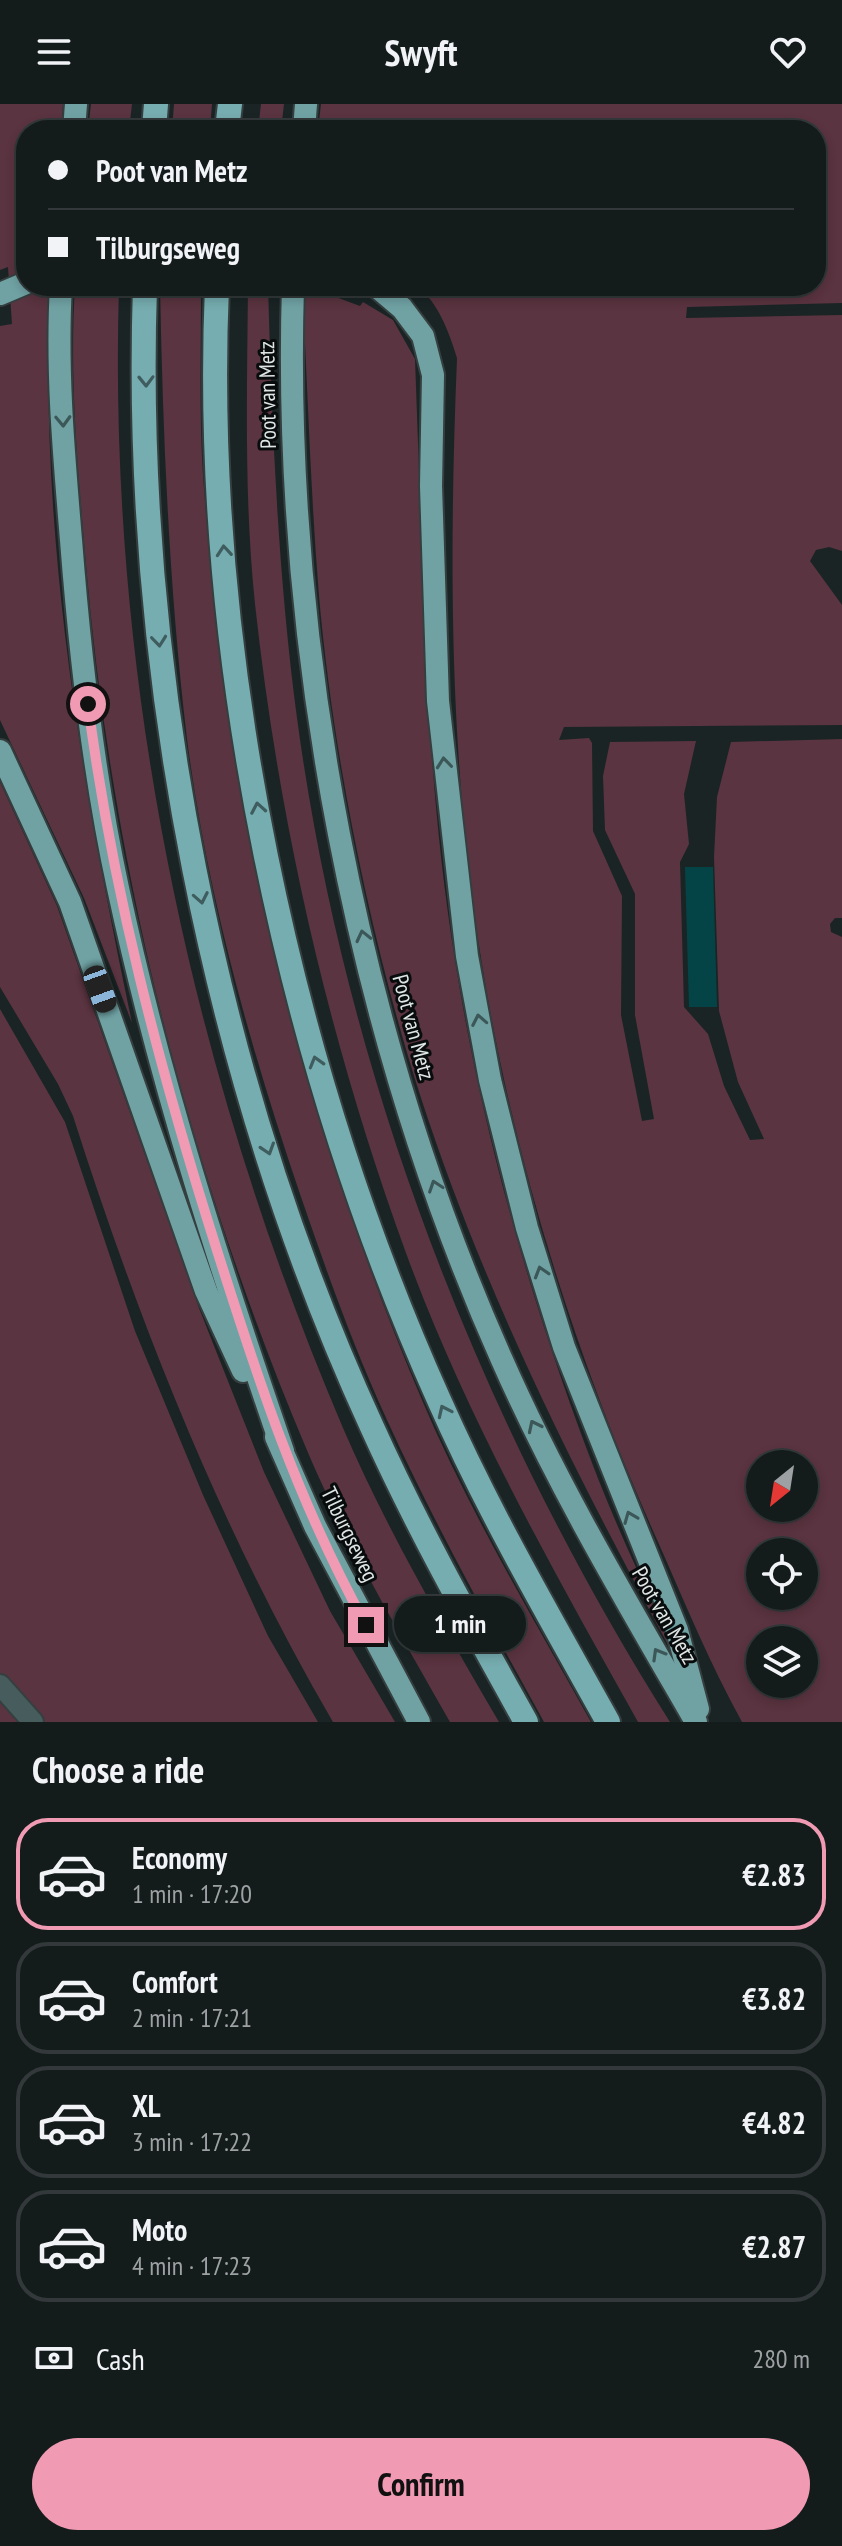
<!DOCTYPE html>
<html lang="en">
<head>
<meta charset="utf-8">
<style>
	body { margin:0; font-family:"PT Sans Narrow",sans-serif; background:#1d2424; color:#f1f3f6; height:100vh; display:flex; flex-direction:column; font-size:30px; white-space:nowrap }
	* { box-sizing:border-box; margin:0 }
	p { font-size:26px; color:#9da1a3 }
	.icon { flex:none; width:44px; height:44px; fill:none; stroke:currentColor; stroke-width:2; stroke-linecap:round; stroke-linejoin:round }
	.map { position:relative; height:1618px; overflow:hidden }
	.side { display:flex; flex-direction:column; background:#141b1b; flex:1 }
	.side>* { flex:none }
	.hud { position:absolute; left:16px; top:16px; width:810px; height:176px; border-radius:32px; box-shadow:0 4px 12px #0003,0 0 0 2px #33393a; display:grid; align-content:center; height:176px; padding:0 32px; background:#141b1b }
	.needle { width:52px; rotate:210deg }
	.controls { position:absolute; left:746px; top:1346px; display:grid; gap:16px }
	.controls a { display:grid; place-items:center; width:72px; height:72px; border-radius:50%; background:#141b1b; box-shadow:0 4px 12px #0003,0 0 0 2px #33393a; font-size:40px }
	.end { position:absolute; width:36px; height:36px; margin:-18px; border:10px solid #f19ab4; background:#111; box-shadow:0 0 0 4px #111 }
	.from { border-radius:50% }
	.bubble { position:absolute; height:56px; border-radius:28px; background:#141b1b; box-shadow:0 4px 12px #0003,0 0 0 2px #33393a; font-size:26px; font-weight:700; line-height:56px; text-align:center }
	.car { position:absolute; width:24px; height:48px; margin:-24px -12px; border-radius:10px; box-shadow:0 0 6px 2px #0007; background:linear-gradient(#222 24%,#8ab4d8 0 40%,#222 0 76%,#8ab4d8 0 86%,#222 0) }
	.hud b { display:flex; align-items:center; gap:28px; height:76px; font-size:30px }
	.hud b+b { border-top:2px solid #33393a }
	.hud i { width:20px; height:20px; background:#f1f3f6 }
	ul { padding:0; list-style:none }
	li { display:flex; align-items:center; gap:24px; height:112px; margin:0 16px 12px; padding:0 16px; border:4px solid #33393a; border-radius:32px }
	li div { flex:1 }
	li b { display:block; font-size:30px }
	li em { font-style:normal; font-weight:700 }
	li.active { border-color:#f19ab4 }
	li>.icon { width:72px; height:72px; stroke-width:1.5 }
	h2 { padding:0 32px; font-size:36px; line-height:96px }
	.pay { display:flex; align-items:center; gap:20px; height:88px; padding:0 32px; font-size:30px }
	.pay p { margin-inline-start:auto }
	.action { display:flex; gap:16px; margin-top:auto; padding:16px 32px }
	.action a { flex:1; height:92px; border-radius:48px; background:#f19ab4; color:#111; font-size:32px; font-weight:700; line-height:92px; text-align:center }
	header { display:flex; justify-content:space-between; align-items:center; height:104px; padding:0 32px; background:#141b1b; font-size:36px; font-weight:700 }
	.map>svg:first-child { display:block }
	.green { fill:#5a3440; fill-rule:evenodd }
	.building { fill:#044447 }
	.lines { fill:none; stroke-linecap:round; stroke-linejoin:round }
	.minor-casing { stroke:#363f3f; stroke-width:24 }
	.trunk-casing { stroke:#363f3f; stroke-width:26 }
	.motorway-casing { stroke:#363f3f; stroke-width:28 }
	.minor { stroke:#465c5d; stroke-width:20 }
	.trunk { stroke:#70a2a4; stroke-width:22 }
	.motorway { stroke:#76adb0; stroke-width:24 }
	.oneway { stroke:#3f5c5e }
	.oneway2 { stroke:#3c5758 }
	.route { stroke:#f19ab4; stroke-width:10 }
	.labels { text-anchor:middle; stroke-width:6; stroke-linejoin:round; paint-order:stroke }
	.street-label { font-size:22px; fill:#e0e6e6; stroke:#080c0c }
</style>
</head>
<body>
<header><svg class="icon" aria-label="menu" viewBox="0 0 24 24"><path d="M4 6h16M4 12h16M4 18h16"/></svg>Swyft<svg class="icon" aria-label="heart" viewBox="0 0 24 24"><path d="M12 20l-8-8c-3-5 5-10 8-4 3-6 11-1 8 4z"/></svg></header>
<div class="map">
<svg width="842" height="1618" viewBox="0 0 842 1618">
	<rect width="100%" height="100%" fill="#1a2424"/>
	<g class="green">
		<path d="M0 0H63L61 26H26V182H50C39 431 81 676 132 919L84 794 0 616V222L12 220 8 163 0 166Z"/>
		<polygon points="91,0 132,0 129,26 88,26"/>
		<polygon points="174,0 212,0 210,26 172,26"/>
		<polygon points="261,0 284,0 281,26 258,26"/>
		<path d="M321 0H842V199L687 203 686 214 842 211V447L829 443 816 446 810 457 842 501V621L564 623 559 636 589 634 592 639 593 727 622 792 621 911 642 1017 654 1015 635 911V790L605 726 603 672 610 638 696 637 684 690 689 740 680 758 684 903 708 930 724 982 750 1036 764 1035 738 978 719 907 714 753 717 693 731 638 842 635V814H835L830 820 831 828 842 833V1618H742C710 1560 685 1499 658 1438 574 1250 512 1052 480 848 449 652 449 452 457 254 449 228 438 198 417 182H816V26H318ZM760 1360H804V1404H760ZM760 1448H804V1492H760ZM760 1536H804V1580H760Z"/>
		<path d="M75 182H119C107 573 190 965 343 1324 387 1426 443 1522 499 1618H450C399 1528 346 1439 306 1344 188 1064 112 764 86 461 78 369 69 274 75 182Z"/>
		<path d="M160 182H201C201 245 199 309 203 371 226 691 296 1001 422 1296 469 1407 532 1512 591 1618H544C489 1518 434 1419 387 1316 353 1242 326 1166 300 1090 250 943 207 790 187 635 169 484 163 334 160 182Z"/>
		<path d="M248 182H268C272 326 278 471 297 614 345 971 479 1315 670 1618H638C553 1466 466 1313 406 1149 330 941 279 721 255 500 244 395 247 288 248 182Z"/>
		<path d="M306 182 360 202 363 198 393 216 415 255C423 455 423 658 455 856 483 1034 534 1210 599 1377 628 1450 663 1521 696 1592 590 1398 491 1208 422 997 372 843 333 653 319 492 311 394 308 296 303 198Z"/>
		<path d="M0 678 57 802 199 1204 264 1368 330 1507 395 1618H333C222 1428 140 1222 73 1012L58 980 0 883Z"/>
		<polygon points="0,905 65,1018 135,1227 203,1391 268,1532 318,1618 0,1618"/>
	</g>
	<polygon class="building" points="685,763 713,763 717,903 689,903"/>
	<g class="lines">
		<defs>
			<polyline id="minor" points="0,1581 33,1618"/>
			<g id="trunk">
				<polyline points="74,26 76,0"/>
				<polyline points="304,26 306,0"/>
				<path d="M61 182C56 266 64 352 71 436 80 552 93 669 118 784 159 975 219 1161 283 1347"/>
				<path d="M293 182C282 537 357 931 502 1256 557 1381 628 1500 696 1618"/>
				<polyline points="376,182 402,204 423,232 433,271 431,382 438,597 467,852 490,976 527,1124 564,1243 677,1526 698,1605"/>
				<polyline points="0,190 26,179"/>
				<polyline points="0,647 70,798 206,1187 243,1267"/>
				<polyline points="276,1333 315,1422 419,1618"/>
			</g>
			<g id="motorway">
				<polyline points="154,26 156,0"/>
				<polyline points="227,26 230,0"/>
				<path d="M145 182C132 561 214 979 372 1323 418 1425 472 1521 526 1618"/>
				<path d="M217 182C201 549 289 962 439 1296 488 1407 549 1512 608 1618"/>
			</g>
		</defs>
		<use href="#minor" class="minor-casing"/>
		<use href="#trunk" class="trunk-casing"/>
		<use href="#motorway" class="motorway-casing"/>
		<use href="#minor" class="minor"/>
		<use href="#trunk" class="trunk"/>
		<use href="#motorway" class="motorway"/>
	</g>
	<defs><path id="oneway-chevron" d="M-2-3.5L2.5 0L-2 3.5" fill="none" stroke-width="1.6" stroke-linecap="round" stroke-linejoin="round" transform="scale(2)"/></defs>
	<g class="oneway">
		<use href="#oneway-chevron" transform="translate(146 277) rotate(89)"/>
		<use href="#oneway-chevron" transform="translate(224 447) rotate(-95)"/>
		<use href="#oneway-chevron" transform="translate(159 537) rotate(84)"/>
		<use href="#oneway-chevron" transform="translate(258 704) rotate(-100)"/>
		<use href="#oneway-chevron" transform="translate(201 794) rotate(79)"/>
		<use href="#oneway-chevron" transform="translate(316 958) rotate(-106)"/>
		<use href="#oneway-chevron" transform="translate(268 1045) rotate(72)"/>
		<use href="#oneway-chevron" transform="translate(444 1307) rotate(-115)"/>
	</g>
	<g class="oneway2">
		<use href="#oneway-chevron" transform="translate(63 317) rotate(88)"/>
		<use href="#oneway-chevron" transform="translate(444 659) rotate(-96)"/>
		<use href="#oneway-chevron" transform="translate(363 832) rotate(-103)"/>
		<use href="#oneway-chevron" transform="translate(479 916) rotate(-101)"/>
		<use href="#oneway-chevron" transform="translate(435 1082) rotate(-109)"/>
		<use href="#oneway-chevron" transform="translate(541 1168) rotate(-107)"/>
		<use href="#oneway-chevron" transform="translate(534 1322) rotate(-116)"/>
		<use href="#oneway-chevron" transform="translate(630 1413) rotate(-112)"/>
		<use href="#oneway-chevron" transform="translate(658 1550) rotate(-120)"/>
	</g>
	<g class="lines">
		<path class="route" d="M88 600C112 785 159 963 215 1140 258 1276 297 1396 366 1521"/>
	</g>
	<g class="labels">
		<g class="street-label">
			<text transform="translate(267 291) rotate(-91)" y="8">Poot van Metz</text>
			<text transform="translate(414 923) rotate(75)" y="8">Poot van Metz</text>
			<text transform="translate(350 1430) rotate(64)" y="8">Tilburgseweg</text>
			<text transform="translate(665 1511) rotate(60)" y="8">Poot van Metz</text>
		</g>
	</g>
</svg>
<div class="controls">
<a><svg class="needle" viewBox="-14 -14 28 28"><path d="M0-13l5 13h-10z" fill="#e53935"/><path d="M0 13l5-13h-10z" fill="#9da1a3"/></svg></a>
<a><svg class="icon" aria-label="locate" viewBox="0 0 24 24"><circle cx="12" cy="12" r="6"/><path d="M12 2v4M12 18v4M2 12h4M18 12h4"/></svg></a>
<a><svg class="icon" aria-label="layers" viewBox="0 0 24 24"><path d="M12 4l9 5-9 5-9-5zM3 14l9 5 9-5"/></svg></a>
</div>
<i class="end from" style="left:88px;top:600px"></i>
<i class="end" style="left:366px;top:1521px"></i>
<div class="bubble" style="left:394px;top:1492px;width:132px">1 min</div>
<i class="car" style="left:100px;top:885px;rotate:160deg"></i>
<div class="hud">
<b><i class="from"></i>Poot van Metz</b>
<b><i></i>Tilburgseweg</b>
</div>
</div>
<section class="side">
<h2>Choose a ride</h2>
<ul>
<li class="active"><svg class="icon" aria-label="car" viewBox="0 0 24 24"><path d="M5 17H2v-5l4-1 3-4h7l3 4 3 1v5h-3M9 17h6M6 11h13"/><circle cx="7" cy="17" r="2"/><circle cx="17" cy="17" r="2"/></svg><div><b>Economy</b><p>1 min · 17:20</p></div><em>€2.83</em></li>
<li><svg class="icon" aria-label="car" viewBox="0 0 24 24"><path d="M5 17H2v-5l4-1 3-4h7l3 4 3 1v5h-3M9 17h6M6 11h13"/><circle cx="7" cy="17" r="2"/><circle cx="17" cy="17" r="2"/></svg><div><b>Comfort</b><p>2 min · 17:21</p></div><em>€3.82</em></li>
<li><svg class="icon" aria-label="car" viewBox="0 0 24 24"><path d="M5 17H2v-5l4-1 3-4h7l3 4 3 1v5h-3M9 17h6M6 11h13"/><circle cx="7" cy="17" r="2"/><circle cx="17" cy="17" r="2"/></svg><div><b>XL</b><p>3 min · 17:22</p></div><em>€4.82</em></li>
<li><svg class="icon" aria-label="car" viewBox="0 0 24 24"><path d="M5 17H2v-5l4-1 3-4h7l3 4 3 1v5h-3M9 17h6M6 11h13"/><circle cx="7" cy="17" r="2"/><circle cx="17" cy="17" r="2"/></svg><div><b>Moto</b><p>4 min · 17:23</p></div><em>€2.87</em></li>
</ul>
<div class="pay"><svg class="icon" aria-label="cash" viewBox="0 0 24 24"><path d="M3 7h18v10H3z"/><circle cx="12" cy="12" r="2"/></svg>Cash<p>280 m</p></div>
<div class="action"><a>Confirm</a></div>
</section>
</body>
</html>
